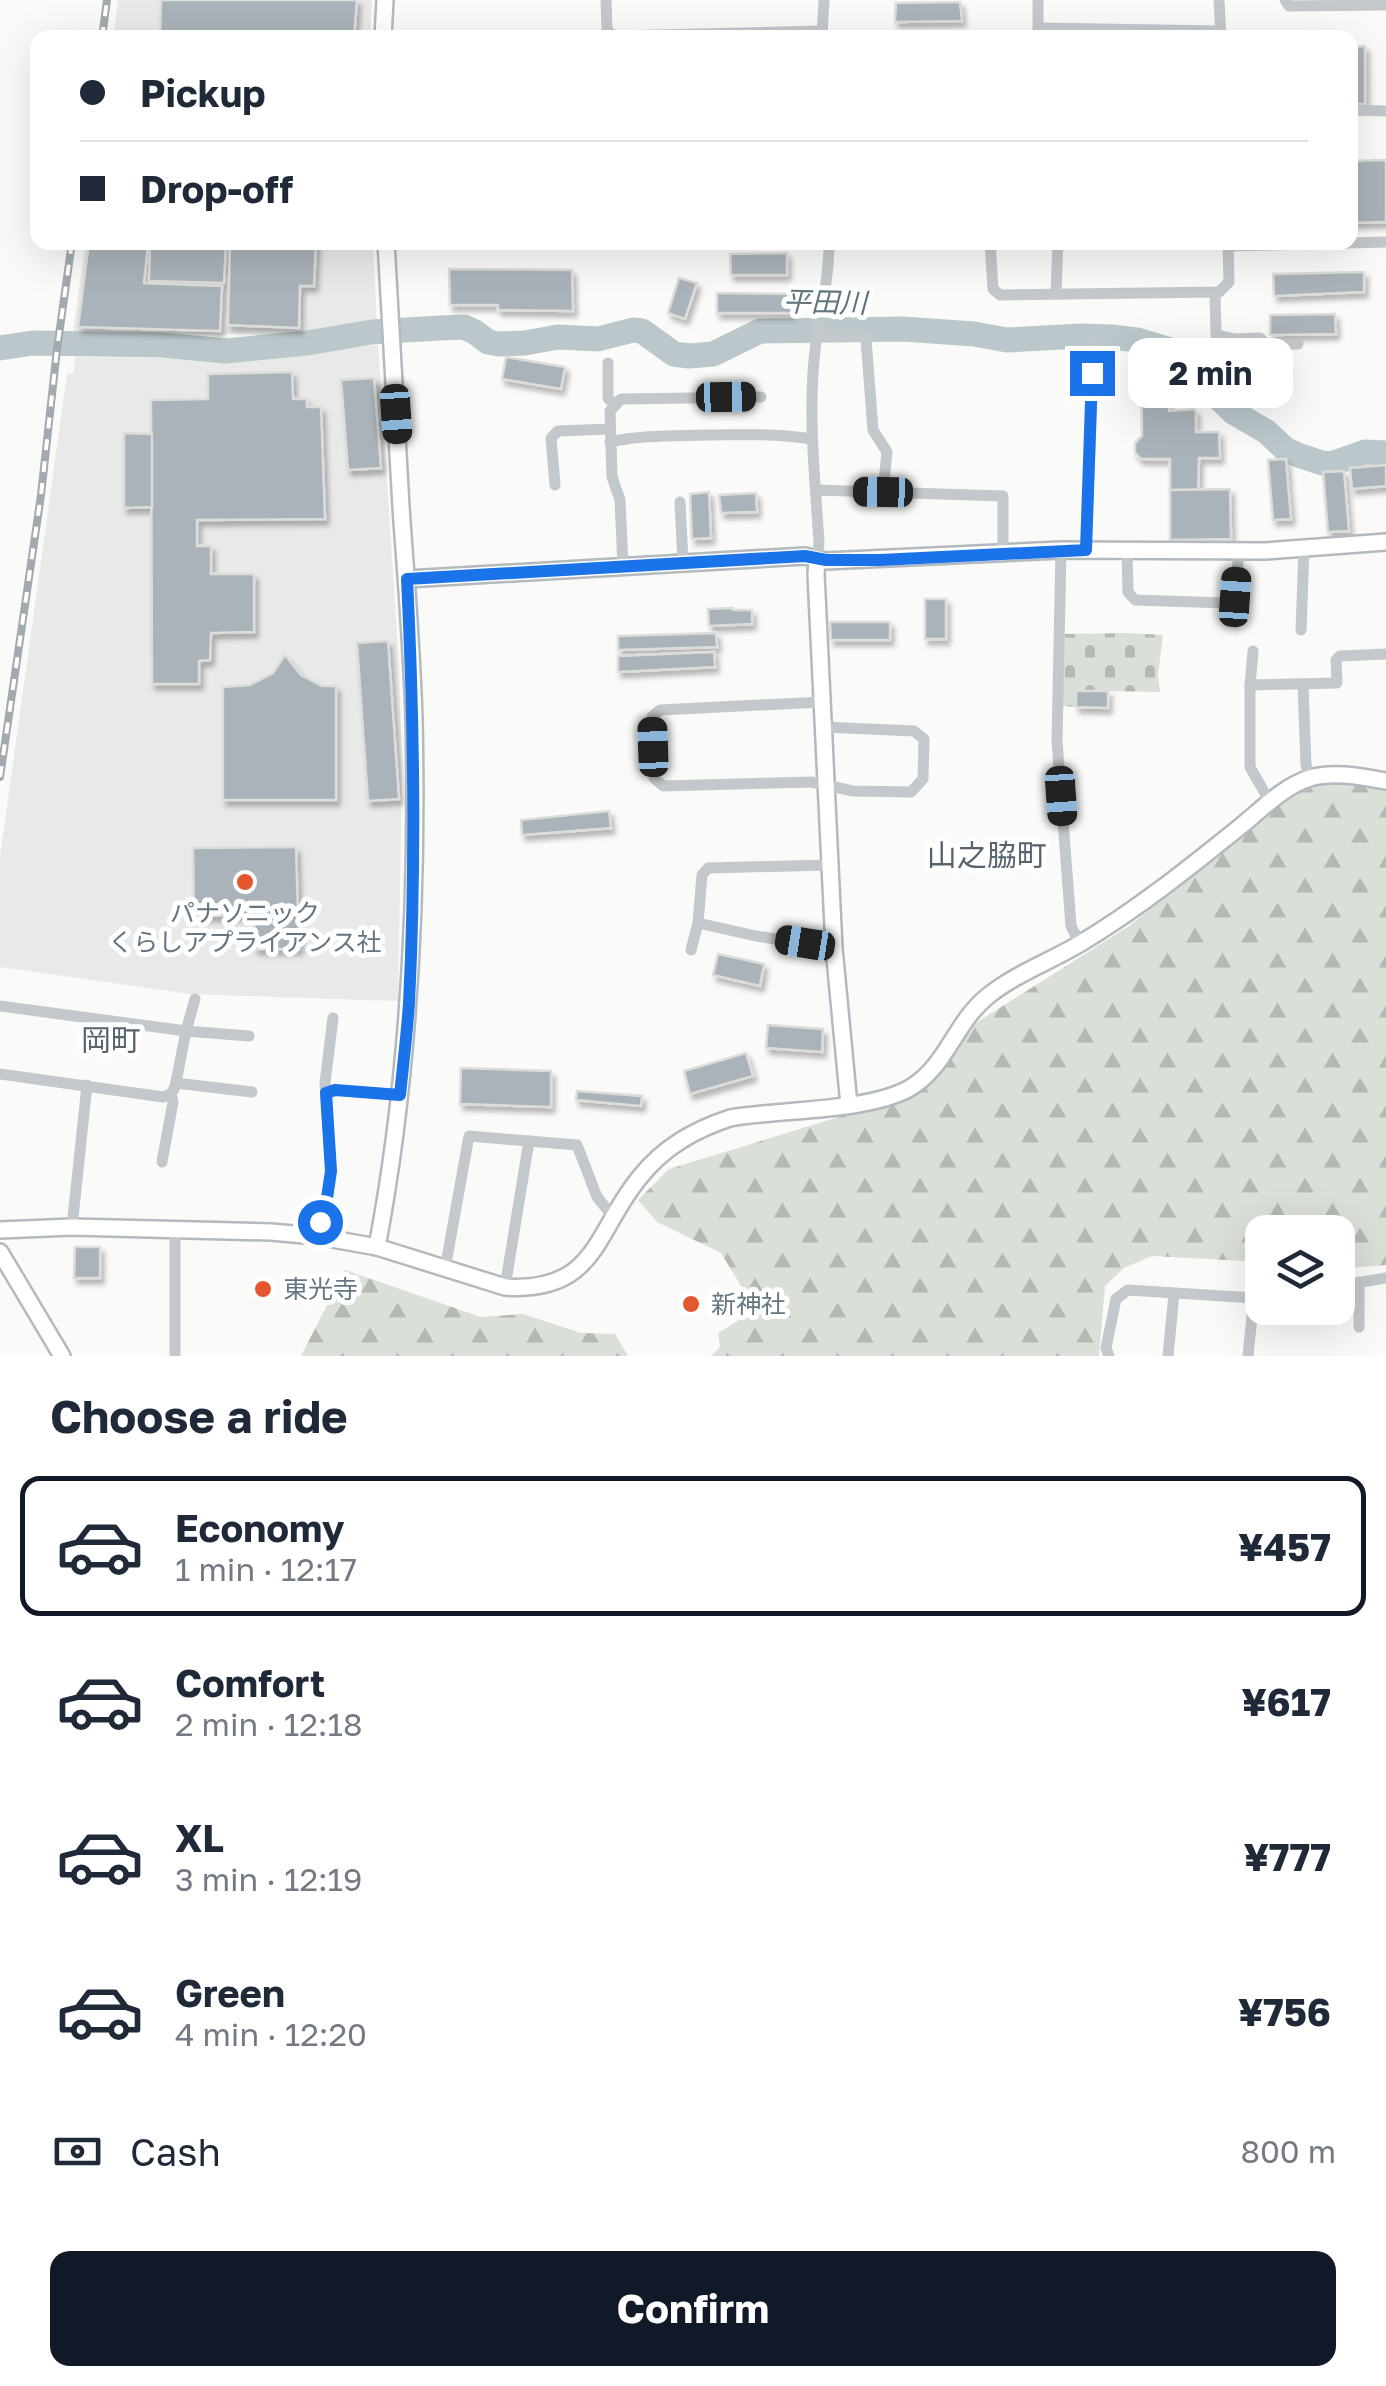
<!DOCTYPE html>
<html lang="en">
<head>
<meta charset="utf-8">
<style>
	body { margin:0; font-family:"Golos Text","Noto Sans JP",sans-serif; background:#f2f2f3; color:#1f2937; height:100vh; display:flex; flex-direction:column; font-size:38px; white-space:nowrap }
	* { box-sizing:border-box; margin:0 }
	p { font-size:32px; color:#747a83 }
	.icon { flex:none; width:55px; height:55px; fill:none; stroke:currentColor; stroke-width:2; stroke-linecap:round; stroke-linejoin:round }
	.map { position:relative; height:1356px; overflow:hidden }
	.sheet { display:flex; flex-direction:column; background:#fff; flex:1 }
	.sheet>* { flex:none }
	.guide { position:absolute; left:30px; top:30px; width:1328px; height:220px; border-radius:20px; box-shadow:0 10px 40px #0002; display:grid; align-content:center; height:220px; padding:0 50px; background:#fff }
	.fabs { position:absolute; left:1245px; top:1215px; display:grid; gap:20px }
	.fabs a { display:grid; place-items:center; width:110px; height:110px; border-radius:20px; background:#fff; box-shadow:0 10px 40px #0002; font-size:50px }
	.end { position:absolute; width:45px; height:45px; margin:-22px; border:12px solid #1a73e8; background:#fff; box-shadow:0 0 0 5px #fff }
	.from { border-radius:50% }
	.bubble { position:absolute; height:70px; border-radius:20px; background:#fff; box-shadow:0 10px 40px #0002; font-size:32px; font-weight:700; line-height:70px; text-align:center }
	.car { position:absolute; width:30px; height:60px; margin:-30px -15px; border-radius:12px; box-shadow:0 0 8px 2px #0007; background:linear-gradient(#222 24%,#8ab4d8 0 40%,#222 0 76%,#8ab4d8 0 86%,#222 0) }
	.guide b { display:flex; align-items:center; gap:35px; height:95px; font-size:38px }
	.guide b+b { border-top:2px solid #e0e1e3 }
	.guide i { width:25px; height:25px; background:#1f2937 }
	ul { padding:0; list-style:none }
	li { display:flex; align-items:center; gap:30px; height:140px; margin:0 20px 15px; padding:0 30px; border:5px solid transparent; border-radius:20px }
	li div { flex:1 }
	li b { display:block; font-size:38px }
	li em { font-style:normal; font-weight:700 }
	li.on { border-color:#111827 }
	li>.icon { width:90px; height:90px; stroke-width:1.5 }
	h2 { padding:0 50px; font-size:45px; line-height:120px }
	.pay { display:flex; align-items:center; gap:25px; height:110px; padding:0 50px; font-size:38px }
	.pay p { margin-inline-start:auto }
	.primary-button { display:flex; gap:20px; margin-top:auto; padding:20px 50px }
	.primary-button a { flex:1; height:115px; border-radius:20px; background:#111827; color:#fff; font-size:40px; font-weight:700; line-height:115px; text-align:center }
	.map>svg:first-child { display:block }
	.built { fill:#e8e9e9 }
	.forest { fill:url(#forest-firs) }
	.cemetery { fill:url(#cemetery-stones) }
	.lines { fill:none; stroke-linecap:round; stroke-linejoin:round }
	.river { stroke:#bbc7cb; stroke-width:25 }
	.building { fill:#aab3b9; stroke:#dcdcda; stroke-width:2.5; filter:url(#shadow) }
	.secondary-casing { stroke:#b3babf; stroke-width:20 }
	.street { stroke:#c3c8cc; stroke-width:11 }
	.secondary { stroke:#fff; stroke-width:15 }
	.rail-casing { stroke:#a2aab0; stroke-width:8 }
	.rail { stroke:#fff; stroke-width:4; stroke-dasharray:11; stroke-linecap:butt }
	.route { stroke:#1a73e8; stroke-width:12 }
	.poi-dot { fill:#e4572e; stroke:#fff; stroke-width:4 }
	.labels { text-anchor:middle; stroke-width:10; stroke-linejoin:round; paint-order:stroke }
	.poi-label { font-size:25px; fill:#657683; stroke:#fff; text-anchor:start }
	.water-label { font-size:28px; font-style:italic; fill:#60757c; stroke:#fff }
	.quarter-label { font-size:30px; fill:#57646e; stroke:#fff }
</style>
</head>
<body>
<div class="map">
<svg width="1386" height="1356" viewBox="0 0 1386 1356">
	<defs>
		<pattern id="forest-firs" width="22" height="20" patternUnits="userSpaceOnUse" patternTransform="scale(2.5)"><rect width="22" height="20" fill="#dadfd7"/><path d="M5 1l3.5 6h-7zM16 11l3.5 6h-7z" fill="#b4b9b4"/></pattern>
		<pattern id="cemetery-stones" width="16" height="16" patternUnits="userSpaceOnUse" patternTransform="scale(2.5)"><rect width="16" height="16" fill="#dadfd7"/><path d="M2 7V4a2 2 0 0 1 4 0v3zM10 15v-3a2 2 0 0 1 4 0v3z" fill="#b4b9b4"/></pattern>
		<filter id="shadow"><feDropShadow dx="3.5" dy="5.5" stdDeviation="2.5" flood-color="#0004"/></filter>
	</defs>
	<rect width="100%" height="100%" fill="#fafaf8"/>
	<g class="built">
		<polygon points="118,0 372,0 370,37 113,38"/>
		<polygon points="85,243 373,243 377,325 289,335 73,333"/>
		<polygon points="378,345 399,664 402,772 398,1001 190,994 0,967 0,857 67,374 74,373 75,357 233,359"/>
	</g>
	<g class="forest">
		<polygon points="1342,782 1386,789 1386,1265 1338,1269 1338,1232 1262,1232 1262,1262 1152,1256 1124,1268 1105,1286 1099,1356 711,1356 720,1347 718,1333 744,1317 749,1299 721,1253 657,1222 638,1200 669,1169 921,1092 976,1023 1129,926 1286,799 1314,785"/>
		<polygon points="345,1270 481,1317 523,1314 581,1333 615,1334 628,1356 301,1356"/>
	</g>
	<polygon class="cemetery" points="1128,633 1163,635 1158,675 1160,692 1109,691 1108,708 1060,706 1063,634"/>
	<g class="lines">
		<polyline class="river" points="0,348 33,343 163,345 225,351 307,343 372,332 440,328 464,327 475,332 488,342 499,344 525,343 558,337 598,339 633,330 642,331 674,354 689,356 713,354 760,331 903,329 974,334 1007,340 1081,336 1112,337 1137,340 1174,351 1183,357 1191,371 1233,412 1267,432 1285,449 1298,455 1322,463 1331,464 1365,452 1386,453"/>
	</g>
	<g class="building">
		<polygon points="161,0 357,0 354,38 160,38"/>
		<polygon points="960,2 962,21 895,22 896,3"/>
		<polygon points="1365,46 1365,104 1352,104 1352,47"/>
		<polygon points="1386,160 1386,222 1350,223 1350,161"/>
		<polygon points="89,242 120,242 120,245 148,246 144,283 222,286 220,331 78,327"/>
		<polygon points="150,242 226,242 224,283 149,281"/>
		<polygon points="230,242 316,242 314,286 300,286 299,328 228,325"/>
		<polygon points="787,253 787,275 731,275 730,254"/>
		<polygon points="449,269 572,270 573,311 498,310 498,305 450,305"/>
		<polygon points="1364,272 1364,292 1274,296 1273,274"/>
		<polygon points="679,278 697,283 685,319 668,313"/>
		<polygon points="717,293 791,294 791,313 717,313"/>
		<polygon points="1335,314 1336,334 1270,335 1270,315"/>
		<polygon points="506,357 565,367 561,389 502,379"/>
		<polygon points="1141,364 1168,364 1169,411 1194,409 1196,411 1196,432 1219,432 1220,458 1199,458 1198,490 1170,490 1170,459 1141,459 1135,453 1135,443 1142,436"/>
		<polygon points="292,372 293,399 307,399 307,407 321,407 325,519 197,520 197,546 211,546 211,574 254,574 254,632 211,633 210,660 199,661 199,684 152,684 151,400 208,399 208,374"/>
		<polygon points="374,378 381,468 348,470 341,380"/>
		<polygon points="124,433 152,434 152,507 124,508"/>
		<polygon points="1286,459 1291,519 1273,520 1268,460"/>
		<polygon points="1386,465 1386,486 1352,489 1350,468"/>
		<polygon points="1344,471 1349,531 1328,532 1323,472"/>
		<polygon points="1230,489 1231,539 1170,540 1170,490"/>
		<polygon points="709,492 711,538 692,539 690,494"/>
		<polygon points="756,493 757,512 721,513 719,495"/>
		<rect x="925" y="599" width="21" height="40"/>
		<polygon points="733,608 733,610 752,610 752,624 709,626 708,609"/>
		<polygon points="830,622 890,622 890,640 831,640"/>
		<polygon points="716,633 717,647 618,650 618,636"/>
		<polygon points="388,641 399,799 368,801 357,643"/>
		<polygon points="714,652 715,667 618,672 618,656"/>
		<polygon points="285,655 301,675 322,686 336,686 336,800 223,800 223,687 250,685 273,673"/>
		<polygon points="1076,691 1108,691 1108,708 1076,707"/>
		<polygon points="609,811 611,828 522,835 521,820"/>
		<polygon points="296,847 299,949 255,949 254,915 194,916 193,848"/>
		<polygon points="718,954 764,964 760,986 713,975"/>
		<polygon points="768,1025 823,1029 822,1052 766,1048"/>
		<polygon points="746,1053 753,1076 690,1094 684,1071"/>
		<polygon points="461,1068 551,1071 551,1107 460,1104"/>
		<polygon points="577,1091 642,1096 641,1106 576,1100"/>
		<polygon points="75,1247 100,1247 100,1278 74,1278"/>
	</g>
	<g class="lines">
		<defs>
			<g id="secondary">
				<polyline points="383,38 385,0"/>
				<polyline points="817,559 816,574 834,948 849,1105"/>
				<polyline points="407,579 805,556 826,561 1061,550 1265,551 1386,542"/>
				<path d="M0 1230 72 1227 271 1232 315 1236 377 1247 505 1287C597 1293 595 1231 640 1177 664 1147 694 1130 730 1118 780 1109 868 1112 910 1088 947 1066 955 1022 988 996 1015 974 1051 961 1081 943 1138 909 1190 867 1241 826 1262 809 1284 786 1310 778 1334 771 1362 777 1386 781"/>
				<path d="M377 1247C410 1073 418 895 414 719 412 653 407 588 402 522 396 429 391 336 386 242"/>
				<polyline points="0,1252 62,1356"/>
			</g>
		</defs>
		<use href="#secondary" class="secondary-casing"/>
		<g class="street">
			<polyline points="606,0 607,30 614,36 822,31"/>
			<polyline points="1038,0 1038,38"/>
			<polyline points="1219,0 1221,38"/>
			<polyline points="1285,0 1289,6 1386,5"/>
			<polyline points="1039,28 1220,31"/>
			<polyline points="822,36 824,0"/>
			<polyline points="1350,110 1386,111"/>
			<polyline points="990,242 993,289 1000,295 1219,292 1229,282 1228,242"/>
			<polyline points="1228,246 1386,242"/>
			<polyline points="1215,292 1216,335 1235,339 1260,338 1267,345 1298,344"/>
			<polyline points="1056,293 1058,242"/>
			<polyline points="818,336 861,335 866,339 873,430 887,452 883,492"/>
			<polyline points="608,363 608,398 615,405"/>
			<path d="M610 442C642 435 674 436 706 435 742 435 776 433 811 439"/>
			<polyline points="555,485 551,438 558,431 610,429"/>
			<polyline points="816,490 1003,496 1003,553"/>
			<polyline points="680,502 683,562"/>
			<polyline points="1061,550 1057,741 1071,926 1080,944"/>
			<polyline points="1086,550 1094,345"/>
			<polyline points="1127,550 1128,592 1135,600 1226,603 1235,597 1239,551"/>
			<path d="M817 559 819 543C815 476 807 409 816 342 821 307 829 279 829 242"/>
			<polyline points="623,566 620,500 612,477 610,411 621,399 761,397"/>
			<polyline points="1301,630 1304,548"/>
			<polyline points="1253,651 1250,685 1250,767 1270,802"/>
			<polyline points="1303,684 1306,765 1310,778"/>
			<polyline points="1250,685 1337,683 1336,660 1340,656 1386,654"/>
			<polyline points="822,702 660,710 652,717 654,778 663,786 811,782 853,791 911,792 923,779 924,739 914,731 823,727"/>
			<polyline points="698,923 756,936 834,948"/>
			<polyline points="691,950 698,923 702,875 708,868 829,865"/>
			<polyline points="195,999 186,1031 249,1036"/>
			<polyline points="0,1006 186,1031 175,1087 171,1094 163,1097 0,1074"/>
			<polyline points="176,1083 252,1092"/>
			<polyline points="326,1093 335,1090 400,1095"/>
			<polyline points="162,1162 173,1102 171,1094"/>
			<polyline points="72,1227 87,1085"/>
			<polyline points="315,1236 327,1199 331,1171 325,1083 333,1018"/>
			<polyline points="445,1269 469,1136 529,1141"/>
			<polyline points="1338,1286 1386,1278"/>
			<polyline points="505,1287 529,1141 577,1145 597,1197 614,1218"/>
			<polyline points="1359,1327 1359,1282"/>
			<polyline points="175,1356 175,1231"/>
			<polyline points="1109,1356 1106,1348 1116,1299 1128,1290 1254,1298"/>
			<polyline points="1168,1356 1174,1294"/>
			<polyline points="1248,1356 1255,1287 1262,1280"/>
		</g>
		<use href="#secondary" class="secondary"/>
		<defs>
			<g id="rail">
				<polyline points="102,38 107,0"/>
				<polyline points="0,777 41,495 57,349 72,242"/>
			</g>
		</defs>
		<use href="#rail" class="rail-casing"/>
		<use href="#rail" class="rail"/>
	</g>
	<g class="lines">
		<path class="route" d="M320 1222 327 1198 331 1171 326 1093 335 1090 400 1095C403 1065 407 1034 409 1003 416 862 414 720 407 579L805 556 826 560H880L1086 550 1092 373"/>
	</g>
	<g class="poi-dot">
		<circle cx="245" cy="882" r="10"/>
		<circle cx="263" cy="1289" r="10"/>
		<circle cx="691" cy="1304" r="10"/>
	</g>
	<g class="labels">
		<g class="poi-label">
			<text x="245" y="922" text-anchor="middle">パナソニック<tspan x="245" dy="29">くらしアプライアンス社</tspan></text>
			<text x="283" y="1298">東光寺</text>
			<text x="711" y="1313">新神社</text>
		</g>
		<g class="water-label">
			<text transform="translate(825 302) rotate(1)" y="10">平田川</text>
		</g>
		<g class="quarter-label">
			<text x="987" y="866">山之脇町</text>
			<text x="111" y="1051">岡町</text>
		</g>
	</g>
</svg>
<div class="fabs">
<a><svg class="icon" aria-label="layers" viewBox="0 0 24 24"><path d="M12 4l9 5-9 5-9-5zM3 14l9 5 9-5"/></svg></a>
</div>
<i class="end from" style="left:320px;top:1222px"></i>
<i class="end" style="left:1092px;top:373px"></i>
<div class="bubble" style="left:1128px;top:338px;width:165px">2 min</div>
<i class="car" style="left:726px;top:397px;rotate:89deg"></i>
<i class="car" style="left:396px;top:414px;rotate:176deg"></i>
<i class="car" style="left:883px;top:492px;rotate:271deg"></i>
<i class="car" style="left:1235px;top:597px;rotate:4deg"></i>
<i class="car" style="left:653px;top:747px;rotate:358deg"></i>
<i class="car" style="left:1061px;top:796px;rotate:176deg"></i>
<i class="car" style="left:805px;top:943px;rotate:279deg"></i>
<div class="guide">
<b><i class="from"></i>Pickup</b>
<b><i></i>Drop-off</b>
</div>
</div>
<section class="sheet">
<h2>Choose a ride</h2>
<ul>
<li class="on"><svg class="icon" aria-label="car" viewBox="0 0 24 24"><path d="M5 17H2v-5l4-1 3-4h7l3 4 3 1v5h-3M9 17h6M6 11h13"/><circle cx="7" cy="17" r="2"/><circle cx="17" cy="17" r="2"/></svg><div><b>Economy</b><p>1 min · 12:17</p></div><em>¥457</em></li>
<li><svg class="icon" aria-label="car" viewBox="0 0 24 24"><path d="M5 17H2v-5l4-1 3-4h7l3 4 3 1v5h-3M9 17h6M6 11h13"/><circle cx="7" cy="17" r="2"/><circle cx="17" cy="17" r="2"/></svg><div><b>Comfort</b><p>2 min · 12:18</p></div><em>¥617</em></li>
<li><svg class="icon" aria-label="car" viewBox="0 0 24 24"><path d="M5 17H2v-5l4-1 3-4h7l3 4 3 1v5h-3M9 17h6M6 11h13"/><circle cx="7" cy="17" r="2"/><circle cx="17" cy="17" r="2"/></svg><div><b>XL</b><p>3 min · 12:19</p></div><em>¥777</em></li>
<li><svg class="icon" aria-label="car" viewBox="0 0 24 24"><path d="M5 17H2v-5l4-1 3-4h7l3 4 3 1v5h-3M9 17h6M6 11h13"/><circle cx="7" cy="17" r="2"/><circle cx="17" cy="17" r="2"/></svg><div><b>Green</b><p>4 min · 12:20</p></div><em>¥756</em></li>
</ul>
<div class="pay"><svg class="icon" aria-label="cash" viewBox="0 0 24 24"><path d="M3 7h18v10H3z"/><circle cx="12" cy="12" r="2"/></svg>Cash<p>800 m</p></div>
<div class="primary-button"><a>Confirm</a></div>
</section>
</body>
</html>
